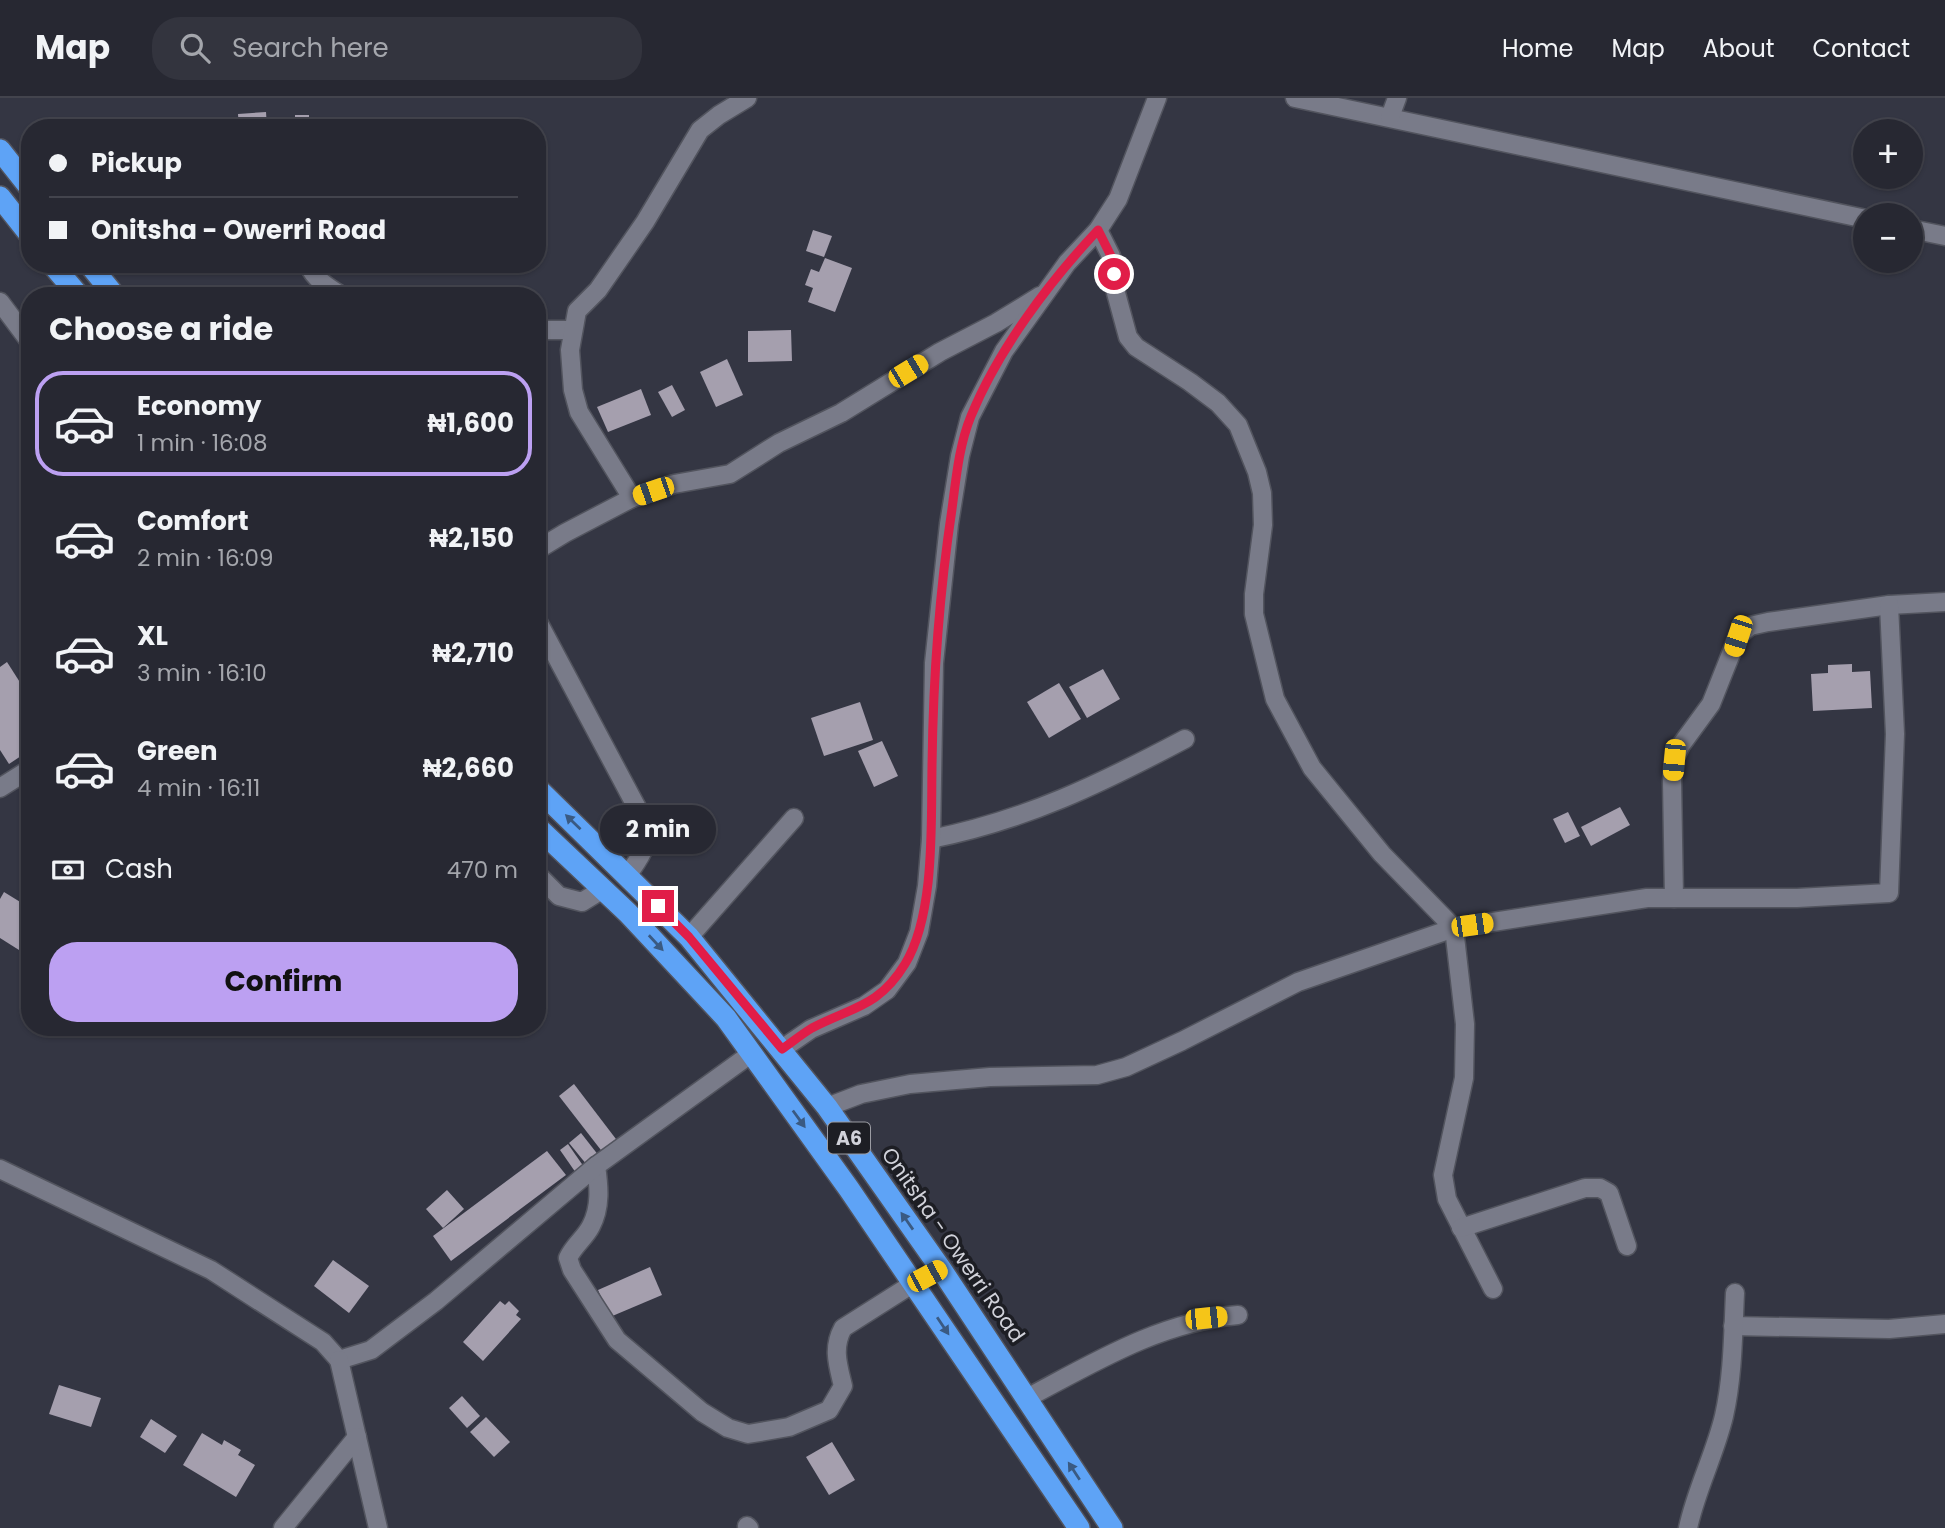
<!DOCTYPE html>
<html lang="en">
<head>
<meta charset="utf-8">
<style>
	body { margin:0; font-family:Poppins,sans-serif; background:#33343e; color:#f1f3f6; height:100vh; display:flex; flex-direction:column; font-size:26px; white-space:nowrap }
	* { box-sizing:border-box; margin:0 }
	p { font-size:23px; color:#a4a6ac }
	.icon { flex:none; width:38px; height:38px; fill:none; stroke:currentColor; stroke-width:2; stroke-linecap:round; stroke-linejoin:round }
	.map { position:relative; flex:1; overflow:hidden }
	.side { position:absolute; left:21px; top:189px; width:525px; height:749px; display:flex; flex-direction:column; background:#272832; border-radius:28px; box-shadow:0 2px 5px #0004,0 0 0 2px #43444d }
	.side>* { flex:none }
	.banner { position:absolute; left:21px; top:21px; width:525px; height:154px; border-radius:28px; box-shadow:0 2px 5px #0004,0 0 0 2px #43444d; display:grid; align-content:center; height:154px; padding:0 28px; background:#272832 }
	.buttons { position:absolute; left:1853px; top:21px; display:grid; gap:14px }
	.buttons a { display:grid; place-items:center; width:70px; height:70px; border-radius:50%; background:#272832; box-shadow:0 2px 5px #0004,0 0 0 2px #43444d; font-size:35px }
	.end { position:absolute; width:32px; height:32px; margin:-16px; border:9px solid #e11d48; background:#fff; box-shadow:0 0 0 4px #fff }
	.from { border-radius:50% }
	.bubble { position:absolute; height:49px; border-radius:24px; background:#272832; box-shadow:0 2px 5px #0004,0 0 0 2px #43444d; font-size:23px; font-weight:700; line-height:49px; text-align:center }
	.car { position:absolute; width:21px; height:42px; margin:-21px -10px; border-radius:9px; box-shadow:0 0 5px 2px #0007; background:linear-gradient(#f5c518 24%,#345 0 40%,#f5c518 0 76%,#345 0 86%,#f5c518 0) }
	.banner b { display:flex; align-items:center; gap:24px; height:66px; font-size:26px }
	.banner b+b { border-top:2px solid #43444d }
	.banner i { width:18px; height:18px; background:#f1f3f6 }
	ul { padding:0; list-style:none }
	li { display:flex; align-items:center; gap:21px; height:105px; margin:0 14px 10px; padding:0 14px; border:4px solid transparent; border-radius:28px }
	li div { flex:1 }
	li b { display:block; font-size:26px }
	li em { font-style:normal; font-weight:700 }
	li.active { border-color:#bca0f2 }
	li>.icon { width:63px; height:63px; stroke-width:1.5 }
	h2 { padding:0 28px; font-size:32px; line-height:84px }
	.pay { display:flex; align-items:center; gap:18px; height:77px; padding:0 28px; font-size:26px }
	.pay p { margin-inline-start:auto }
	.action { display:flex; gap:14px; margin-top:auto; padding:14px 28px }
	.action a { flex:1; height:80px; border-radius:28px; background:#bca0f2; color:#111; font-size:28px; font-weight:700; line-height:80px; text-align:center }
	header { display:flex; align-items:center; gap:42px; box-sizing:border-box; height:98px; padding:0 35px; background:#272832; border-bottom:2px solid #43444d }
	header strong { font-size:33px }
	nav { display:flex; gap:38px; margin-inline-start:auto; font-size:24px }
	.search { width:490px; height:63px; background:#33343e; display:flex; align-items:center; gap:18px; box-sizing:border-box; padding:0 24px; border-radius:28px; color:#a4a6ac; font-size:26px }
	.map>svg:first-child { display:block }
	.building { fill:#a59fae }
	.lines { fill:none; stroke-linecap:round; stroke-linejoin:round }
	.minor-casing { stroke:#52545e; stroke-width:21 }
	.highway-casing { stroke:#52545e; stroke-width:24 }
	.minor { stroke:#797b89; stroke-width:18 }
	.highway { stroke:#5ea3f6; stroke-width:21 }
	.oneway { fill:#3a5a82 }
	.route { stroke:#e11d48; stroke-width:9 }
	.labels { text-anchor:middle; stroke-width:7; stroke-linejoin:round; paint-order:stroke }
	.shield { fill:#1d1e24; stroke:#9b9ca3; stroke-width:2 }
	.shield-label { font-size:19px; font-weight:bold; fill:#d1d2da }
	.street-label { font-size:21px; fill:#d1d2da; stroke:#1d1e24 }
</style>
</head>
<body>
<header>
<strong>Map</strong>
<div class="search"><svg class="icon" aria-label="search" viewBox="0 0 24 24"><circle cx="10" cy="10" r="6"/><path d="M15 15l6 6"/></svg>Search here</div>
<nav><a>Home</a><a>Map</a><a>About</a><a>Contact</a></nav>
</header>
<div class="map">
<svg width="1945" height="1430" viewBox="0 0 1945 1430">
	<rect width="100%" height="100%" fill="#343643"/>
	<g class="building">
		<polygon points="266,14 267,30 239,30 238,16"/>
		<rect x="295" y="17" width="14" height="13"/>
		<polygon points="813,132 832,138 824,159 806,153"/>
		<polygon points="825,160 852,170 835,214 808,204 813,190 805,187 811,171 819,174"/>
		<polygon points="791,232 792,263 748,264 748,233"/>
		<polygon points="727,261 743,297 716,309 700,274"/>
		<polygon points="672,287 685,312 672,319 658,294"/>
		<polygon points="641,291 651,317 608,334 597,309"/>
		<polygon points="7,564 30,600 30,652 9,666 0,652 0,569"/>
		<polygon points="1852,566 1852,574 1870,573 1872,610 1813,613 1811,576 1828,575 1828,567"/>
		<polygon points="1103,571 1120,601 1087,620 1069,589"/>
		<polygon points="1059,585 1081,621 1049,640 1027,604"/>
		<polygon points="860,604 873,642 824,658 811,620"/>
		<polygon points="882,643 898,678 874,689 858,653"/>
		<polygon points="1620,709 1630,727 1591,748 1581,729"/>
		<polygon points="1568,714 1580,738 1565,745 1553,721"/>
		<polygon points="4,794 30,810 30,835 19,852 0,840 0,801"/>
		<polygon points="574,986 619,1045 604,1056 559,998"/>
		<polygon points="581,1035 599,1058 587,1067 569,1045"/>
		<polygon points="568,1046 584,1069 576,1075 560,1052"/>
		<polygon points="547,1053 566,1077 451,1163 433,1138"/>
		<polygon points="447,1092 464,1111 443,1130 426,1111"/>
		<polygon points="333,1162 369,1188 349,1215 314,1188"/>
		<polygon points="650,1169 662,1197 610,1219 598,1192"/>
		<polygon points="500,1203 505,1207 509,1203 519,1213 516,1217 521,1221 483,1263 463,1244"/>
		<polygon points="59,1287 101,1300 91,1329 49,1316"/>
		<polygon points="462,1298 480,1318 467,1330 449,1310"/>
		<polygon points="486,1319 510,1344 494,1359 470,1334"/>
		<polygon points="151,1321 177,1338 165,1355 140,1339"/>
		<polygon points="202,1335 222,1347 224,1342 241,1352 238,1357 255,1367 236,1399 183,1367"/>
		<polygon points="832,1344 855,1382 829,1397 806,1359"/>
	</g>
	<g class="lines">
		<defs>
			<g id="minor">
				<polyline points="1295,0 1866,121"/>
				<polyline points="1390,19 1397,0"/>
				<polyline points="1911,131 1945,138"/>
				<polyline points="1098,132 1111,158 1116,195 1128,239 1136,249 1190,284 1218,305 1238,327 1257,374 1262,395 1263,427 1254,496 1254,516 1275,601 1312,670 1382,756 1454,830 1465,926 1464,980 1443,1077 1447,1101 1493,1191"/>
				<path d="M308 166C314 181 329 190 342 198"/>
				<polyline points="0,204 30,244"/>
				<polyline points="537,232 572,232"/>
				<polyline points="632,400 579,314 573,292 570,252 577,213 598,192 645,124 700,32 719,17 747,0"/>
				<polyline points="537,452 565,435 632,400 674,386 730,376 779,345 841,315 940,254 996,225 1040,198"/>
				<path d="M537 522 644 723C649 750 642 756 627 778"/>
				<polyline points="0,690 30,671"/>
				<path d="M931 741C1026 722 1100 686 1185 641"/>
				<polyline points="537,776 559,798 582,804 603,791"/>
				<polyline points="1674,800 1672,683 1674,661 1681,647 1711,606 1738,538 1750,528 1768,524 1889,507 1945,504"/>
				<polyline points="689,839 794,720"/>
				<polyline points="782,951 811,931 864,908 887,892 907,865 919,834 927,788 931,741 934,565 949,426 960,358 970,319 1004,253 1067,165 1098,132 1118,101 1157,0"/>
				<polyline points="827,1009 861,996 910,986 990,979 1097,977 1126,969 1182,943 1298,884 1454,830 1647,800 1797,800 1889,795 1895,636 1889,507"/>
				<path d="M596 1068C599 1088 601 1109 591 1128 585 1140 574 1147 568 1160L572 1172 617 1242 702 1314 728 1330 748 1336 789 1329 829 1312 843 1288C838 1267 832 1250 843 1230L914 1185 941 1171"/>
				<polyline points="0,1071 211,1172 323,1244 339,1262 371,1252 436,1203 596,1068 752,955"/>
				<polyline points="1461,1130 1585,1090 1600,1090 1609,1095 1627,1148"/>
				<polyline points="1733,1228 1889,1231 1945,1226"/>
				<polyline points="339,1262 378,1430"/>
				<path d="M1027 1300C1095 1264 1160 1224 1238 1217"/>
				<polyline points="747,1428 749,1430"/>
				<polyline points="283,1430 357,1339"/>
				<path d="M1688 1430C1696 1392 1715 1356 1724 1318 1733 1278 1733 1236 1735 1195"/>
			</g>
			<g id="highway">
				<polyline points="0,52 30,90"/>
				<polyline points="0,99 30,137"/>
				<polyline points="52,166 79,198"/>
				<polyline points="89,166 115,198"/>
				<polyline points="537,690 689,839 827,1009 941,1171 1112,1430"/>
				<polyline points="537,729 628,815 726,920 849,1091 1079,1430"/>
			</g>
		</defs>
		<use href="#minor" class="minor-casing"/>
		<use href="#highway" class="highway-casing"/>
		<use href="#minor" class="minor"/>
		<use href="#highway" class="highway"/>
	</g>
	<defs><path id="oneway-solid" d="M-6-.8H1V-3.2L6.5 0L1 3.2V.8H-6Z" transform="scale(1.75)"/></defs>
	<g class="oneway">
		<use href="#oneway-solid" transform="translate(573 724) rotate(-136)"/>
		<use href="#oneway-solid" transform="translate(656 845) rotate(47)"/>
		<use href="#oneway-solid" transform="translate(799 1021) rotate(54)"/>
		<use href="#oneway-solid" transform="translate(907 1123) rotate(-125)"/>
		<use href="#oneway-solid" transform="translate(943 1228) rotate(56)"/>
		<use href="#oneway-solid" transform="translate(1074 1373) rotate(-123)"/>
	</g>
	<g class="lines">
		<path class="route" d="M658 808 689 839 782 951C792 944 802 936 812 930 852 909 879 909 905 866 935 817 931 726 932 669 933 583 939 497 952 411 956 381 959 347 971 318 998 252 1049 184 1098 132L1111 158 1114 176"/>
	</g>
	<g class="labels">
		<rect class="shield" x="828" y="1024.5" width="42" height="31" rx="5"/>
		<g class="shield-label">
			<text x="849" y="1047">A6</text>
		</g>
		<g class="street-label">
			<text transform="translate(953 1147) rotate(55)" y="7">Onitsha - Owerri Road</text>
		</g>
	</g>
</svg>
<div class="buttons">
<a>+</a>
<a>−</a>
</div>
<i class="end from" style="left:1114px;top:176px"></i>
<i class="end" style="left:658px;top:808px"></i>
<div class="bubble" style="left:600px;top:707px;width:116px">2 min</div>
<i class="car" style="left:908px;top:273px;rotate:59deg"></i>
<i class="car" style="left:653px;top:393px;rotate:251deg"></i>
<i class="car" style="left:1738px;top:538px;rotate:198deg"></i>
<i class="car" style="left:1674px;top:662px;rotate:185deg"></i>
<i class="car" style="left:1472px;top:827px;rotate:82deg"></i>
<i class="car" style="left:927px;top:1178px;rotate:62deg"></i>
<i class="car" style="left:1206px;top:1220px;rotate:84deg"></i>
<div class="banner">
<b><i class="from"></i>Pickup</b>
<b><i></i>Onitsha - Owerri Road</b>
</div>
<section class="side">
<h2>Choose a ride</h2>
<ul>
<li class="active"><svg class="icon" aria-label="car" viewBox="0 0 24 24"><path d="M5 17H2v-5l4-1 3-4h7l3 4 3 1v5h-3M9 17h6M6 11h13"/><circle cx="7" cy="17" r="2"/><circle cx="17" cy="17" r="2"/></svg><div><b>Economy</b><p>1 min · 16:08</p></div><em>₦1,600</em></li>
<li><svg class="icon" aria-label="car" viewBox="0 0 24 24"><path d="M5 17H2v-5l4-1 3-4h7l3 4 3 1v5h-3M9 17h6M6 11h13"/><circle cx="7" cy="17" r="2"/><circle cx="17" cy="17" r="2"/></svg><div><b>Comfort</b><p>2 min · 16:09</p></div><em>₦2,150</em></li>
<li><svg class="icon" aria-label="car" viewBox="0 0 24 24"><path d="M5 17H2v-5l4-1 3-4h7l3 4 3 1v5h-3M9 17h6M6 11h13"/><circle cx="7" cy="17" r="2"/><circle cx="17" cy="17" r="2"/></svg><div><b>XL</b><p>3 min · 16:10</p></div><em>₦2,710</em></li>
<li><svg class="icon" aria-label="car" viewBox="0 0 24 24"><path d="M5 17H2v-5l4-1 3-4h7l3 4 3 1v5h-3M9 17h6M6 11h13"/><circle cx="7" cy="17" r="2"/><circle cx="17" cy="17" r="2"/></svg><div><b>Green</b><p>4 min · 16:11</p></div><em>₦2,660</em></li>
</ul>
<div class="pay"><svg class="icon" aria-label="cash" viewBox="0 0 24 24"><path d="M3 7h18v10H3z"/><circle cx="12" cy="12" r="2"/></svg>Cash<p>470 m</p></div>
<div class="action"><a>Confirm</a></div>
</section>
</div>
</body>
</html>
